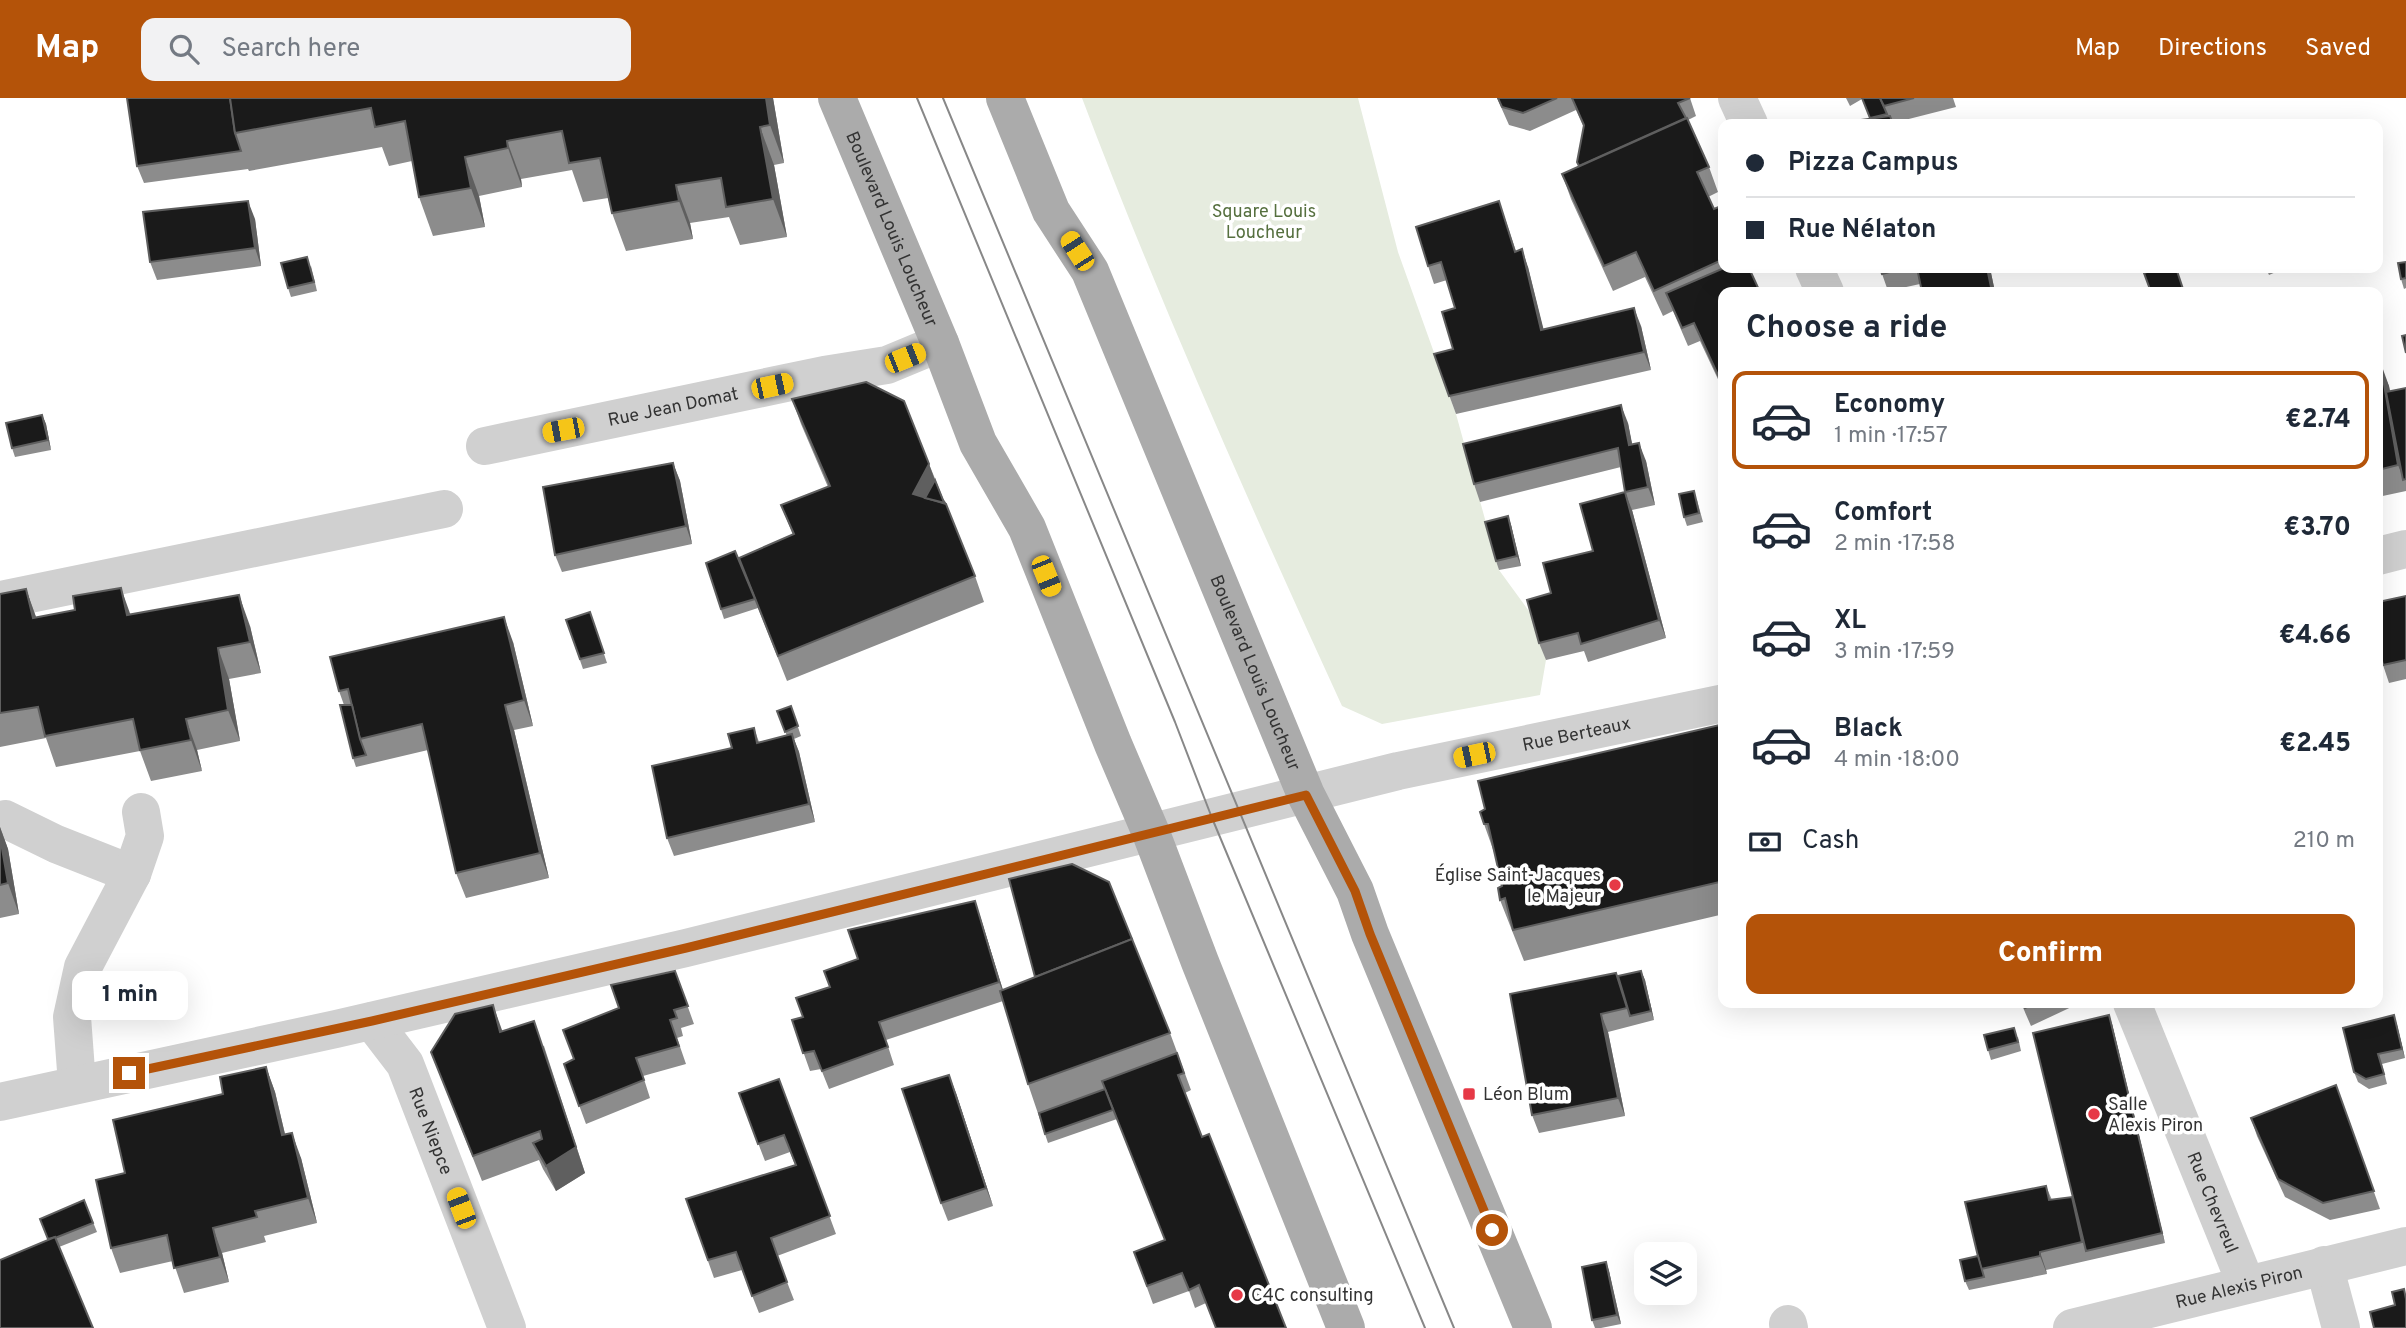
<!DOCTYPE html>
<html lang="en">
<head>
<meta charset="utf-8">
<style>
	body { margin:0; font-family:Overpass,sans-serif; background:#f2f2f3; color:#1f2937; height:100vh; display:flex; flex-direction:column; font-size:26px; white-space:nowrap }
	* { box-sizing:border-box; margin:0 }
	p { font-size:23px; color:#747a83 }
	.icon { flex:none; width:38px; height:38px; fill:none; stroke:currentColor; stroke-width:2; stroke-linecap:round; stroke-linejoin:round }
	.map { position:relative; flex:1; overflow:hidden }
	.sheet { position:absolute; left:1718px; top:189px; width:665px; height:721px; display:flex; flex-direction:column; background:#fff; border-radius:14px; box-shadow:0 7px 28px #0002 }
	.sheet>* { flex:none }
	.top-card { position:absolute; left:1718px; top:21px; width:665px; height:154px; border-radius:14px; box-shadow:0 7px 28px #0002; display:grid; align-content:center; height:154px; padding:0 28px; background:#fff }
	.buttons { position:absolute; left:1634px; top:1144px; display:grid; gap:14px }
	.buttons a { display:grid; place-items:center; width:63px; height:63px; border-radius:14px; background:#fff; box-shadow:0 7px 28px #0002; font-size:35px }
	.end { position:absolute; width:32px; height:32px; margin:-16px; border:9px solid #b45309; background:#fff; box-shadow:0 0 0 4px #fff }
	.from { border-radius:50% }
	.bubble { position:absolute; height:49px; border-radius:14px; background:#fff; box-shadow:0 7px 28px #0002; font-size:23px; font-weight:800; line-height:49px; text-align:center }
	.car { position:absolute; width:21px; height:42px; margin:-21px -10px; border-radius:9px; box-shadow:0 0 5px 2px #0007; background:linear-gradient(#f5c518 24%,#345 0 40%,#f5c518 0 76%,#345 0 86%,#f5c518 0) }
	.top-card b { display:flex; align-items:center; gap:24px; height:66px; font-size:26px }
	.top-card b+b { border-top:2px solid #e0e1e3 }
	.top-card i { width:18px; height:18px; background:#1f2937 }
	ul { padding:0; list-style:none }
	li { display:flex; align-items:center; gap:21px; height:98px; margin:0 14px 10px; padding:0 14px; border:4px solid transparent; border-radius:14px }
	li div { flex:1 }
	li b { display:block; font-size:26px }
	li em { font-style:normal; font-weight:800 }
	li.current { border-color:#b45309 }
	li>.icon { width:63px; height:63px; stroke-width:1.5 }
	h2 { padding:0 28px; font-size:32px; line-height:84px }
	.pay { display:flex; align-items:center; gap:18px; height:77px; padding:0 28px; font-size:26px }
	.pay p { margin-inline-start:auto }
	.cta { display:flex; gap:14px; margin-top:auto; padding:14px 28px }
	.cta a { flex:1; height:80px; border-radius:14px; background:#b45309; color:#fff; font-size:28px; font-weight:800; line-height:80px; text-align:center }
	header { display:flex; align-items:center; gap:42px; box-sizing:border-box; height:98px; padding:0 35px; background:#b45309; color:#fff }
	header strong { font-size:33px }
	nav { display:flex; gap:38px; margin-inline-start:auto; font-size:24px }
	.search { width:490px; height:63px; background:#f2f2f3; display:flex; align-items:center; gap:18px; box-sizing:border-box; padding:0 24px; border-radius:14px; color:#747a83; font-size:26px }
	.map>svg:first-child { display:block }
	.green { fill:#e6ecdf }
	.lines { fill:none; stroke-linecap:round; stroke-linejoin:round }
	.minor { stroke:#d0d0d0; stroke-width:38 }
	.major { stroke:#ababab; stroke-width:38 }
	.tram { stroke:#888; stroke-width:2 }
	.wall { fill:#8c8c8c }
	.shaded-wall { fill:#5f5f5f }
	.building { fill:#1a1a1a; stroke:#5f5f5f; stroke-width:2 }
	.route { stroke:#b45309; stroke-width:9 }
	.poi-dot { fill:#e63946; stroke:#fff; stroke-width:2.5 }
	.labels { text-anchor:middle; stroke-width:7; stroke-linejoin:round; paint-order:stroke }
	.park-label { font-size:18px; fill:#56703f; stroke:#fff }
	.street-label { font-size:18px; fill:#333; stroke:#fff }
	.poi-label { font-size:18px; fill:#333; stroke:#fff; text-anchor:start }
</style>
</head>
<body>
<header>
<strong>Map</strong>
<div class="search"><svg class="icon" aria-label="search" viewBox="0 0 24 24"><circle cx="10" cy="10" r="6"/><path d="M15 15l6 6"/></svg>Search here</div>
<nav><a>Map</a><a>Directions</a><a>Saved</a></nav>
</header>
<div class="map">
<svg width="2406" height="1230" viewBox="0 0 2406 1230">
	<rect width="100%" height="100%" fill="#fff"/>
	<path class="green" d="M1082 0H1358L1398 154 1456 316 1499 472 1534 520 1546 562 1540 597 1382 626 1342 608C1250 407 1160 206 1082 0Z"/>
	<g class="lines">
		<g class="minor">
			<polyline points="1737,0 1749,26"/>
			<polyline points="1814,170 1825,194"/>
			<path id="s1" d="M485 348 824 277 887 267 940 245"/>
			<polyline points="2378,458 2406,451"/>
			<polyline points="1,502 444,411"/>
			<polyline points="5,721 56,746 132,776"/>
			<path id="s2" d="M2132 905 2246 1186"/>
			<path id="s3" d="M372 923 405 966 507 1230"/>
			<polyline points="77,986 72,919 83,869 132,776 145,738 141,714"/>
			<path id="s4" d="M0 1004 336 931 686 850 1398 673 1724 605"/>
			<polyline points="2324,1167 2341,1230"/>
			<polyline points="1788,1226 1789,1230"/>
			<path id="s5" d="M2072 1230 2406 1148"/>
		</g>
		<g class="major">
			<path id="s6" d="M837 0 940 245 978 345 1027 430 1113 646 1151 735 1200 864 1346 1230"/>
			<path id="s7" d="M1005 0 1051 113 1090 173 1306 697 1355 793 1370 836 1533 1230"/>
		</g>
		<g class="tram">
			<polyline points="917,0 1175,624 1212,720 1425,1230"/>
			<polyline points="943,0 1454,1230"/>
		</g>
	</g>
	<g class="wall">
		<polygon points="127,0 773,0 784,65 774,67 787,139 740,147 729,119 690,125 693,141 626,153 612,115 608,100 583,104 572,72 521,81 522,89 479,98 485,129 433,138 419,99 412,63 389,68 382,49 249,73 248,71 144,85 137,68"/>
		<polygon points="1497,0 1690,0 1696,18 1688,22 1709,69 1718,94 1708,99 1714,111 1724,113 1724,294 1700,243 1688,248 1673,213 1663,218 1645,179 1613,193 1571,101 1562,76 1579,68 1584,30 1576,12 1530,33 1509,27"/>
		<polygon points="1846,0 1953,0 1956,9 1893,25 1870,21 1862,1 1850,8"/>
		<polygon points="1499,103 1516,153 1528,169 1543,231 1641,228 1651,272 1456,316 1434,256 1453,251 1455,210 1447,182 1434,186 1428,168"/>
		<polygon points="255,121 261,168 157,182 150,164"/>
		<polygon points="2406,164 2406,190 2404,191 2401,181"/>
		<polygon points="311,168 317,193 291,199 288,190"/>
		<polygon points="1880,170 1990,170 1995,194 1922,194 1920,186 1888,193"/>
		<polygon points="2266,170 2285,170 2269,177"/>
		<polygon points="2378,263 2389,288 2390,294 2406,290 2406,393 2378,399"/>
		<polygon points="792,301 929,366 975,478 984,504 787,583 758,510 724,521 706,465 744,473 793,437 781,407 828,389 801,326"/>
		<polygon points="42,317 46,326 51,352 15,359 12,350"/>
		<polygon points="1628,325 1632,347 1646,363 1655,407 1632,412 1666,540 1588,564 1584,553 1546,562 1539,545 1551,495 1593,453 1625,394 1621,369 1480,404 1474,386"/>
		<polygon points="673,365 680,383 692,446 562,474 555,457"/>
		<polygon points="1697,402 1703,424 1687,428 1684,419"/>
		<polygon points="1508,418 1511,427 1521,468 1499,472 1496,463"/>
		<polygon points="26,491 36,519 130,516 250,528 261,575 229,581 240,643 197,652 202,673 151,683 140,653 56,669 46,640 0,649 0,496"/>
		<polygon points="2406,498 2406,581 2389,585 2383,567"/>
		<polygon points="590,514 607,565 583,571 566,522"/>
		<polygon points="513,544 533,628 514,632 549,780 466,800 456,775 428,652 356,669 353,660 344,607 339,593"/>
		<polygon points="791,608 801,638 794,641 799,654 815,724 674,758 667,740 754,630 759,644 787,638 777,613"/>
		<polygon points="1724,626 1724,816 1524,863 1500,802 1502,788 1495,757 1484,726"/>
		<polygon points="0,729 8,751 19,816 0,820"/>
		<polygon points="975,803 1003,892 1170,935 1191,992 1185,995 1206,1205 1195,1210 1189,1193 1153,1206 1134,1154 1165,1142 1114,1013 1117,1021 1048,1045 1028,986 1003,903 886,942 894,967 829,991 821,971 810,973 792,922 802,919 830,889 858,861"/>
		<polygon points="675,873 694,926 681,930 683,938 677,940 686,966 643,978 650,1000 586,1026 564,966 574,961 619,910"/>
		<polygon points="1641,873 1645,882 1654,922 1608,934 1625,1018 1539,1035 1532,1017 1510,896 1621,889"/>
		<polygon points="2021,905 2080,905 2031,928"/>
		<polygon points="2112,926 2165,1145 2046,1172 2047,1176 1969,1192 1965,1183 1978,1158 2046,1088 2052,1102 2074,1104"/>
		<polygon points="2397,927 2405,960 2382,966 2387,986 2369,991 2358,984 2354,974"/>
		<polygon points="502,933 544,948 585,1075 556,1093 543,1071 539,1062 482,1083 431,954"/>
		<polygon points="2018,939 2021,953 1991,962 1988,952"/>
		<polygon points="266,969 275,994 285,1036 301,1060 317,1125 264,1138 266,1144 222,1155 229,1184 184,1195 173,1163 120,1175 111,1150 125,1075 223,996"/>
		<polygon points="779,981 836,1136 777,1158 794,1202 759,1215 742,1172 714,1180 686,1101 795,1067 790,1054 765,1063 739,995"/>
		<polygon points="2336,987 2380,1111 2330,1122 2285,1099 2257,1038 2251,1020"/>
		<polygon points="956,995 993,1108 948,1123 941,1105"/>
		<polygon points="84,1102 97,1134 59,1149 48,1141"/>
		<polygon points="1606,1164 1609,1173 1621,1226 1601,1230 1595,1230 1592,1222"/>
	</g>
	<g class="shaded-wall">
		<polygon points="766,0 773,0 784,65 770,27"/>
		<polygon points="760,29 774,67 787,139 773,101"/>
		<polygon points="507,43 521,81 522,89 508,50"/>
		<polygon points="465,59 479,98 485,129 471,90"/>
		<polygon points="676,87 690,125 693,141 679,103"/>
		<polygon points="248,103 255,121 261,168 255,150"/>
		<polygon points="1522,151 1528,169 1548,249 1541,232"/>
		<polygon points="1987,170 1990,170 1995,194 1992,194"/>
		<polygon points="1634,210 1641,228 1651,272 1644,254"/>
		<polygon points="2380,263 2389,288 2406,381 2404,382 2398,367"/>
		<polygon points="1621,307 1628,325 1636,365 1629,347"/>
		<polygon points="42,317 46,326 51,352 48,342"/>
		<polygon points="1639,345 1646,363 1655,407 1648,389"/>
		<polygon points="673,365 680,383 692,446 686,428"/>
		<polygon points="929,366 938,391 926,414 913,396"/>
		<polygon points="1625,394 1632,412 1666,540 1659,522"/>
		<polygon points="1508,418 1511,427 1521,468 1517,458"/>
		<polygon points="121,490 132,521 127,517"/>
		<polygon points="26,491 37,522 33,520"/>
		<polygon points="239,497 250,528 261,575 250,544"/>
		<polygon points="504,519 513,544 533,628 524,602"/>
		<polygon points="218,550 229,581 240,643 228,612"/>
		<polygon points="505,607 514,632 549,780 540,755"/>
		<polygon points="186,621 197,652 202,673 191,642"/>
		<polygon points="792,636 799,654 815,724 809,706"/>
		<polygon points="0,729 8,751 19,816 8,785 0,739"/>
		<polygon points="975,803 981,821 1006,902 999,884"/>
		<polygon points="1641,873 1645,882 1654,922 1651,913"/>
		<polygon points="493,907 502,932 509,959 500,934"/>
		<polygon points="1601,916 1608,934 1625,1018 1618,1000"/>
		<polygon points="2109,917 2112,926 2165,1145 2162,1135"/>
		<polygon points="2394,917 2397,927 2405,960 2402,951"/>
		<polygon points="534,923 585,1075 556,1093 546,1068"/>
		<polygon points="266,969 275,994 291,1062 282,1037"/>
		<polygon points="949,977 956,995 993,1108 986,1090"/>
		<polygon points="292,1035 301,1060 317,1125 308,1100"/>
		<polygon points="213,1130 222,1155 229,1184 220,1159"/>
		<polygon points="2040,1154 2046,1172 2047,1176 2040,1158"/>
		<polygon points="1606,1164 1609,1173 1621,1226 1617,1217"/>
	</g>
	<g class="building">
		<polygon points="127,0 230,0 235,35 241,53 137,68"/>
		<polygon points="230,0 766,0 770,27 760,29 773,101 726,109 721,80 676,87 679,103 612,115 600,60 569,65 562,33 507,43 508,50 465,59 471,90 419,99 405,23 375,29 371,10 235,35"/>
		<polygon points="1498,0 1557,0 1523,15 1502,9"/>
		<polygon points="1572,0 1690,0 1678,5 1686,20 1579,68 1577,64 1584,27"/>
		<polygon points="1862,0 1880,0 1887,16 1870,20"/>
		<polygon points="1880,0 1914,0 1884,8"/>
		<polygon points="1890,18 1893,26 1831,26"/>
		<polygon points="1687,20 1709,69 1697,74 1714,111 1721,108 1724,113 1724,161 1654,193 1636,154 1604,168 1562,76"/>
		<polygon points="248,103 255,150 150,164 143,114"/>
		<polygon points="1499,103 1515,154 1522,151 1541,232 1634,210 1644,254 1449,298 1434,256 1453,251 1442,214 1455,210 1441,164 1428,168 1416,129"/>
		<polygon points="307,159 314,184 288,190 281,165"/>
		<polygon points="2406,164 2406,180 2401,181 2398,165"/>
		<polygon points="1724,170 1749,170 1760,194 1724,194 1724,290 1694,225 1682,230 1666,195"/>
		<polygon points="1880,170 1905,170 1882,176"/>
		<polygon points="1917,170 1987,170 1992,194 1922,194"/>
		<polygon points="2158,170 2176,170 2184,194 2151,194 2144,175"/>
		<polygon points="2406,237 2406,255 2402,238"/>
		<polygon points="2378,263 2380,263 2398,367 2378,372"/>
		<polygon points="866,284 904,303 929,366 913,396 946,406 975,478 778,558 739,460 794,436 781,407 830,388 792,301"/>
		<polygon points="2406,290 2406,381 2403,382 2386,294"/>
		<polygon points="1621,307 1629,347 1639,345 1648,389 1625,394 1659,522 1581,546 1578,535 1539,545 1527,502 1551,495 1543,465 1593,453 1580,406 1625,394 1618,350 1474,386 1463,346"/>
		<polygon points="42,317 48,342 12,350 6,325"/>
		<polygon points="673,365 686,428 555,457 543,389"/>
		<polygon points="935,382 943,402 945,405 925,400"/>
		<polygon points="1694,393 1699,415 1684,419 1679,396"/>
		<polygon points="1508,418 1517,458 1496,463 1485,424"/>
		<polygon points="735,453 755,501 721,511 706,465"/>
		<polygon points="121,490 127,517 239,497 250,544 218,550 228,612 186,621 191,642 140,652 133,621 45,638 38,609 0,615 0,496 26,491 33,520 75,512 73,498"/>
		<polygon points="2406,498 2406,562 2383,567 2378,547 2378,504"/>
		<polygon points="590,514 604,555 580,561 566,522"/>
		<polygon points="504,519 524,602 505,607 540,755 456,775 422,626 360,641 348,591 339,593 330,559"/>
		<polygon points="340,607 352,607 360,641 366,657 353,660"/>
		<polygon points="791,608 798,628 785,634 777,613"/>
		<polygon points="1724,626 1724,783 1513,832 1505,800 1500,802 1498,790 1502,788 1488,726 1484,726 1480,714 1485,711 1478,683"/>
		<polygon points="754,630 757,645 792,636 809,706 667,740 652,668 732,650 728,636"/>
		<polygon points="0,739 8,785 0,787"/>
		<polygon points="1072,766 1109,784 1132,841 1035,879 1009,781"/>
		<polygon points="975,803 999,884 879,924 888,949 822,973 814,953 803,955 792,922 803,919 796,900 830,889 824,873 858,861 848,832"/>
		<polygon points="1132,841 1170,935 1028,986 1000,893"/>
		<polygon points="675,873 688,908 674,912 677,920 670,922 679,948 636,960 644,982 579,1008 564,966 574,961 563,932 619,910 611,887"/>
		<polygon points="1641,873 1651,913 1630,918 1618,878"/>
		<polygon points="1616,875 1627,910 1601,916 1618,1000 1532,1017 1510,896"/>
		<polygon points="2022,905 2036,905 2025,910"/>
		<polygon points="493,907 500,934 534,923 576,1049 546,1068 533,1045 542,1041 540,1033 473,1058 431,954 455,916"/>
		<polygon points="2109,917 2162,1135 2086,1153 2033,935"/>
		<polygon points="2394,917 2402,951 2378,956 2384,976 2366,981 2354,974 2343,930"/>
		<polygon points="2014,930 2018,944 1988,952 1984,937"/>
		<polygon points="1177,955 1184,975 1178,977 1202,1039 1209,1036 1286,1230 1216,1230 1199,1187 1189,1192 1182,1175 1147,1188 1134,1154 1165,1142 1102,983"/>
		<polygon points="266,969 282,1037 292,1035 308,1100 255,1113 257,1119 213,1130 220,1159 174,1170 167,1137 111,1150 96,1082 125,1075 113,1022 223,996 220,979"/>
		<polygon points="949,977 986,1090 941,1105 902,991"/>
		<polygon points="779,981 830,1118 771,1140 787,1184 752,1198 736,1154 708,1162 686,1101 796,1067 784,1037 758,1046 739,995"/>
		<polygon points="2336,987 2374,1093 2323,1105 2278,1081 2251,1020"/>
		<polygon points="1105,991 1113,1012 1045,1036 1039,1015"/>
		<polygon points="2046,1088 2049,1102 2072,1099 2082,1144 2040,1154 2040,1158 1981,1171 1965,1104"/>
		<polygon points="84,1102 93,1125 55,1140 55,1139 48,1141 40,1121"/>
		<polygon points="55,1139 93,1230 0,1230 0,1162"/>
		<polygon points="1978,1158 1984,1179 1965,1183 1960,1162"/>
		<polygon points="1606,1164 1617,1217 1592,1222 1582,1169"/>
		<polygon points="2404,1191 2406,1201 2406,1230 2374,1230 2370,1214 2395,1207 2392,1194"/>
	</g>
	<g class="lines">
		<polyline class="route" points="129,975 372,923 686,850 1306,697 1355,793 1370,836 1492,1132"/>
	</g>
	<g class="poi-dot">
		<circle cx="1615" cy="787" r="7"/>
		<rect x="1462" y="989" width="14" height="14" rx="3.5"/>
		<circle cx="2094" cy="1016" r="7"/>
		<circle cx="1237" cy="1197" r="7"/>
	</g>
	<g class="labels">
		<g class="park-label">
			<text x="1264" y="119">Square Louis<tspan x="1264" dy="21">Loucheur</tspan></text>
		</g>
		<g class="street-label">
			<text dy="6" stroke="none"><textPath href="#s6" startOffset="142">Boulevard Louis Loucheur</textPath></text>
			<text dy="6" stroke="none"><textPath href="#s1" startOffset="192">Rue Jean Domat</textPath></text>
			<text dy="6" stroke="none"><textPath href="#s7" startOffset="628">Boulevard Louis Loucheur</textPath></text>
			<text dy="6" stroke="none"><textPath href="#s4" startOffset="1619">Rue Berteaux</textPath></text>
			<text dy="6" stroke="none"><textPath href="#s3" startOffset="126">Rue Niepce</textPath></text>
			<text dy="6" stroke="none"><textPath href="#s2" startOffset="215">Rue Chevreul</textPath></text>
			<text dy="6" stroke="none"><textPath href="#s5" startOffset="172">Rue Alexis Piron</textPath></text>
		</g>
		<g class="poi-label">
			<text x="1601" y="783" text-anchor="end">Église Saint-Jacques<tspan x="1601" dy="21">le Majeur</tspan></text>
			<text x="1483" y="1002">Léon Blum</text>
			<text x="2108" y="1012">Salle<tspan x="2108" dy="21">Alexis Piron</tspan></text>
			<text x="1251" y="1203">C4C consulting</text>
		</g>
	</g>
</svg>
<div class="buttons">
<a><svg class="icon" aria-label="layers" viewBox="0 0 24 24"><path d="M12 4l9 5-9 5-9-5zM3 14l9 5 9-5"/></svg></a>
</div>
<i class="end from" style="left:1492px;top:1132px"></i>
<i class="end" style="left:129px;top:975px"></i>
<div class="bubble" style="left:72px;top:873px;width:116px">1 min</div>
<i class="car" style="left:1077px;top:153px;rotate:327deg"></i>
<i class="car" style="left:905px;top:260px;rotate:68deg"></i>
<i class="car" style="left:772px;top:288px;rotate:78deg"></i>
<i class="car" style="left:563px;top:332px;rotate:259deg"></i>
<i class="car" style="left:1046px;top:478px;rotate:158deg"></i>
<i class="car" style="left:1474px;top:657px;rotate:258deg"></i>
<i class="car" style="left:461px;top:1110px;rotate:339deg"></i>
<div class="top-card">
<b><i class="from"></i>Pizza Campus</b>
<b><i></i>Rue Nélaton</b>
</div>
<section class="sheet">
<h2>Choose a ride</h2>
<ul>
<li class="current"><svg class="icon" aria-label="car" viewBox="0 0 24 24"><path d="M5 17H2v-5l4-1 3-4h7l3 4 3 1v5h-3M9 17h6M6 11h13"/><circle cx="7" cy="17" r="2"/><circle cx="17" cy="17" r="2"/></svg><div><b>Economy</b><p>1 min · 17:57</p></div><em>€2.74</em></li>
<li><svg class="icon" aria-label="car" viewBox="0 0 24 24"><path d="M5 17H2v-5l4-1 3-4h7l3 4 3 1v5h-3M9 17h6M6 11h13"/><circle cx="7" cy="17" r="2"/><circle cx="17" cy="17" r="2"/></svg><div><b>Comfort</b><p>2 min · 17:58</p></div><em>€3.70</em></li>
<li><svg class="icon" aria-label="car" viewBox="0 0 24 24"><path d="M5 17H2v-5l4-1 3-4h7l3 4 3 1v5h-3M9 17h6M6 11h13"/><circle cx="7" cy="17" r="2"/><circle cx="17" cy="17" r="2"/></svg><div><b>XL</b><p>3 min · 17:59</p></div><em>€4.66</em></li>
<li><svg class="icon" aria-label="car" viewBox="0 0 24 24"><path d="M5 17H2v-5l4-1 3-4h7l3 4 3 1v5h-3M9 17h6M6 11h13"/><circle cx="7" cy="17" r="2"/><circle cx="17" cy="17" r="2"/></svg><div><b>Black</b><p>4 min · 18:00</p></div><em>€2.45</em></li>
</ul>
<div class="pay"><svg class="icon" aria-label="cash" viewBox="0 0 24 24"><path d="M3 7h18v10H3z"/><circle cx="12" cy="12" r="2"/></svg>Cash<p>210 m</p></div>
<div class="cta"><a>Confirm</a></div>
</section>
</div>
</body>
</html>
